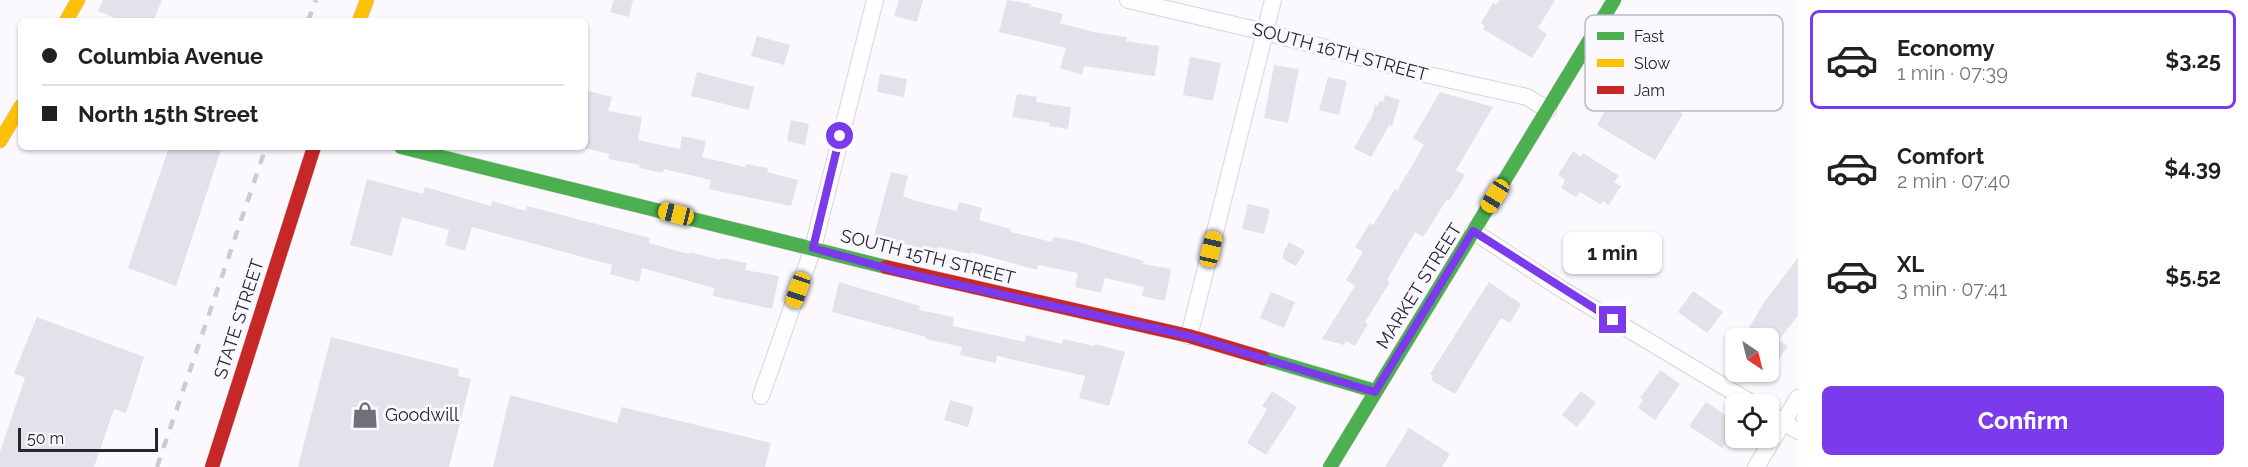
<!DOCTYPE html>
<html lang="en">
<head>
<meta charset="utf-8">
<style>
	body { margin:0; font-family:Raleway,sans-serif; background:#f6f6f6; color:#202124; height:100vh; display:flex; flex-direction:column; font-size:22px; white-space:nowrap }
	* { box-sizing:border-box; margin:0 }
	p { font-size:20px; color:#757577 }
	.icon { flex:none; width:33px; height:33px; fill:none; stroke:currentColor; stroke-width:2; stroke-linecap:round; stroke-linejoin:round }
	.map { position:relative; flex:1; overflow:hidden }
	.panel { display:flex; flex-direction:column; background:#fff; width:450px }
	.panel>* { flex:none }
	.guide { position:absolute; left:18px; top:18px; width:570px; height:132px; border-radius:9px; box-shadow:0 2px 4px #0004; display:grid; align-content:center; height:132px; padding:0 24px; background:#fff }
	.needle { width:39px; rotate:145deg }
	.tools { position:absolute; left:1725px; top:328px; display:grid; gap:12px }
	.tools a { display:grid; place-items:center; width:54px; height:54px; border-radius:9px; background:#fff; box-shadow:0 2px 4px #0004; font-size:30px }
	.scale { position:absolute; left:18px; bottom:15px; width:140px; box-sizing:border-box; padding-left:6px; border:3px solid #282430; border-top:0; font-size:16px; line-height:21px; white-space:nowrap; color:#282430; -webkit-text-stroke:4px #faf8ff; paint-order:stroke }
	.end { position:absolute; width:27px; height:27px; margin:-14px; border:8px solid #7c3aed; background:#fff; box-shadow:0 0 0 3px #fff }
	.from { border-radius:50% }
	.bubble { position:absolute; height:42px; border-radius:9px; background:#fff; box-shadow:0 2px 4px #0004; font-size:20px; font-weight:700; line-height:42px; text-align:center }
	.car { position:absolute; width:18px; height:36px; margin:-18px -9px; border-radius:8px; box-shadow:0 0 4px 2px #0007; background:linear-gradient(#f5c518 24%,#345 0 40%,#f5c518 0 76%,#345 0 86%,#f5c518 0) }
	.guide b { display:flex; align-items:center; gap:21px; height:57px; font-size:22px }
	.guide b+b { border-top:2px solid #e0e0e0 }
	.guide i { width:15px; height:15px; background:#202124 }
	ul { padding:10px 0 0; list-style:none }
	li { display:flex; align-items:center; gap:18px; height:99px; margin:0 12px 9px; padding:0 12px; border:3px solid transparent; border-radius:9px }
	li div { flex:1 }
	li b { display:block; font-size:22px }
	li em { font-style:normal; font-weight:700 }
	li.active { border-color:#7c3aed }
	li>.icon { width:54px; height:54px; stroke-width:1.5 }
	.cta { display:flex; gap:12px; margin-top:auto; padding:12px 24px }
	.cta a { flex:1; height:69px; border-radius:9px; background:#7c3aed; color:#fff; font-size:24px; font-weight:700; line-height:69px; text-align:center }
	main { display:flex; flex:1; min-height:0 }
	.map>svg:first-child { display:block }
	.building { fill:#e4e1ea }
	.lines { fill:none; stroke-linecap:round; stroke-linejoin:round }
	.street-casing { stroke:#d6d3dc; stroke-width:18 }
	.fast-casing { stroke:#d6d3dc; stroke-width:15 }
	.slow-casing { stroke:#d6d3dc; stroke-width:15 }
	.jam-casing { stroke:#d6d3dc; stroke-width:15 }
	.street { stroke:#fefeff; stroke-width:16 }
	.fast { stroke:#4caf50; stroke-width:14 }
	.slow { stroke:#ffc107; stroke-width:14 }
	.jam { stroke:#c62828; stroke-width:14 }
	.rail { stroke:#cdccce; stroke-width:4.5; stroke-dasharray:10 10; stroke-linecap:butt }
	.route { stroke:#7c3aed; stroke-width:8 }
	.labels { text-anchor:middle; stroke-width:6; stroke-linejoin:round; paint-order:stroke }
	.street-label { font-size:18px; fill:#282430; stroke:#faf8ff }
	.poi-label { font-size:18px; fill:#282430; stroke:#faf8ff; text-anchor:start }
	.key { fill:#faf8ff; stroke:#bbb8c1; stroke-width:1.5 }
	.key-label { font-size:16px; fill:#282430 }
</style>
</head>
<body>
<main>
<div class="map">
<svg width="1798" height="467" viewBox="0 0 1798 467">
	<rect width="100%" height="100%" fill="#fbf9fe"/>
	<g class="building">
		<polygon points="103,0 162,0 153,21 122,21 98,11"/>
		<polygon points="614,0 633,0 629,17 610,12"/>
		<polygon points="899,0 923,0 917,22 894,16"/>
		<polygon points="1007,0 1031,4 1030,6 1063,14 1060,23 1093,32 1127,37 1126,41 1159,46 1155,76 1084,66 1082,75 1060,68 1066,48 999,32"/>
		<polygon points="1500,0 1555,0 1538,28 1547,34 1532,58 1483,29 1485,26 1481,23 1493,3 1496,5"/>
		<polygon points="757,36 790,45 784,65 751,56"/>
		<polygon points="1190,57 1221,63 1213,101 1183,95"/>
		<polygon points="1274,65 1299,69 1288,123 1264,118"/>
		<polygon points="1613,71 1683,114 1655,160 1597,125 1604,113 1601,101 1603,93 1600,92"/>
		<polygon points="697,72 754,87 749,110 691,96"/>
		<polygon points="880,74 907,79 904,97 877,92"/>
		<polygon points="1328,77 1347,81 1339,115 1319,110"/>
		<polygon points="585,90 612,97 608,111 642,117 638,140 680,149 682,136 706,141 702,157 745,167 746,164 768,168 767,172 798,180 791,206 709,189 711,180 664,169 663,173 639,168 640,165 608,159 609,154 585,148"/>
		<polygon points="1440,92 1493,107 1456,170 1465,175 1449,201 1447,199 1423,237 1415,232 1387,280 1390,282 1365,322 1368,324 1355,346 1346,341 1344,345 1322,339 1355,286 1346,280 1363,252 1355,247 1370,223 1373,225 1395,189 1397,191 1424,145 1413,138"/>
		<polygon points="1017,94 1037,97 1036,102 1071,107 1068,129 1049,126 1049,123 1012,117"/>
		<polygon points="1385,95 1400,100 1392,126 1390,124 1371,157 1354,148 1372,116 1375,105 1378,106 1379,101 1383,102"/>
		<polygon points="791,120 809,124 805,145 787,141"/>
		<polygon points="169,147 222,147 176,286 128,268"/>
		<polygon points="1573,151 1581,157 1583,153 1619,176 1614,182 1621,186 1609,205 1603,201 1600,204 1580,192 1576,197 1561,188 1565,180 1558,175"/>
		<polygon points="891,172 908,176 903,196 916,201 957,211 959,202 982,208 979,220 1011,229 1011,232 1052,242 1053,237 1075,241 1144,261 1143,264 1171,269 1165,301 1142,296 1144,287 1105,278 1101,293 1075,287 1078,273 1038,265 1037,270 971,252 971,254 938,247 936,252 874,236"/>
		<polygon points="367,179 423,194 425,187 491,206 492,201 526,211 527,206 650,238 649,243 689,254 689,252 720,260 721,258 747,263 745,270 779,276 772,309 713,296 714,288 642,268 639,282 610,274 612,265 472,227 465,251 445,245 449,230 402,217 392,256 350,245"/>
		<polygon points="1248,204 1270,209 1264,234 1242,229"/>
		<polygon points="1289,242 1305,251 1296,266 1283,259 1283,253"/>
		<polygon points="1798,258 1798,315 1779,340 1788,346 1768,375 1768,339 1742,339 1765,301"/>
		<polygon points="839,282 920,306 919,310 954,317 953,326 1025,342 1026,335 1062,344 1063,339 1094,346 1095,344 1125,352 1109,406 1079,398 1085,376 997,356 996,363 960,355 962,347 926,339 926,337 832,312"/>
		<polygon points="1489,282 1521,304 1510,323 1501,318 1455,394 1431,380 1433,376 1430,374"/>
		<polygon points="1693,291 1723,312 1707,333 1678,312"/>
		<polygon points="1271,292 1295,302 1284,328 1260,318"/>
		<polygon points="37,317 144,357 126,413 114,409 94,467 0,467 0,452 25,378 14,373"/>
		<polygon points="331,337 459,369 458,376 471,379 449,467 298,467"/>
		<polygon points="1660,370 1680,384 1655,420 1638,408 1643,400 1640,398"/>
		<polygon points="1272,391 1297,407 1266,455 1247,443 1267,409 1262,406"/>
		<polygon points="1581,391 1596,403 1577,427 1562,415"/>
		<polygon points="510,395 617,423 622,407 771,443 765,467 493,467"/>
		<polygon points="950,400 974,407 968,427 944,420"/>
		<polygon points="1706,402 1736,422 1736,429 1722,448 1689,426"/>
		<polygon points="1409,428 1450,454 1442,467 1385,467"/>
	</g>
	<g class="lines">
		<defs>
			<g id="street">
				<polyline points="1128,0 1265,32 1420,73 1527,97 1548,110"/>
				<polyline points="1473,231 1563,290 1755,405"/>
				<polyline points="1189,336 1273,0"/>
				<polyline points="761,396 813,248 875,0"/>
				<polyline points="1768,413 1798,431"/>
				<polyline points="1756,467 1798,398"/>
			</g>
			<g id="fast">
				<polyline points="401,147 886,267"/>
				<polyline points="1263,358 1375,391"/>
				<polyline points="1330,467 1614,0"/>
			</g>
			<g id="slow">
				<polyline points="66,21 78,0"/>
				<polyline points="359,21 367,0"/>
				<polyline points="0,141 21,106"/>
			</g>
			<g id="jam">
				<polyline points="886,267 1189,336 1263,358"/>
				<polyline points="212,467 314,147"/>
			</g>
		</defs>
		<use href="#street" class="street-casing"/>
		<use href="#fast" class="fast-casing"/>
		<use href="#slow" class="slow-casing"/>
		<use href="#jam" class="jam-casing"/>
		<use href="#street" class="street"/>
		<use href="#fast" class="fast"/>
		<use href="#slow" class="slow"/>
		<use href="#jam" class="jam"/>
		<g class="rail">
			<polyline points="308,21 316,0"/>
			<polyline points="157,467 266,147"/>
		</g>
	</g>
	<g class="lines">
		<polyline class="route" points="840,136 813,248 900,272 1189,336 1375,392 1473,231 1613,320"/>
	</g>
	<defs>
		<symbol id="shop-bare" viewBox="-9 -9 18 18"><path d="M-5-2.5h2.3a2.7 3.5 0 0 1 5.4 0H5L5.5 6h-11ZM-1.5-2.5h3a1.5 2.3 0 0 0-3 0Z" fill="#726f78" stroke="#faf8ff" stroke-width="2.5" paint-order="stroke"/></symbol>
	</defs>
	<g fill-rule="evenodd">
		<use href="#shop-bare" x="346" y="396" width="38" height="38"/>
	</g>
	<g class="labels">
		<g class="street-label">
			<text transform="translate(1340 52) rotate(15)" y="6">SOUTH 16TH STREET</text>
			<text transform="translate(928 257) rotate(14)" y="6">SOUTH 15TH STREET</text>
			<text transform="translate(1419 286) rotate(-58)" y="6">MARKET STREET</text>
			<text transform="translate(239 319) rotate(-72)" y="6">STATE STREET</text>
		</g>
		<g class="poi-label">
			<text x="385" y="421">Goodwill</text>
		</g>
	</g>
	<rect x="1585" y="15" width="198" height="96" rx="9" class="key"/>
	<rect x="1597" y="32" width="27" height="8" fill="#4caf50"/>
	<rect x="1597" y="59" width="27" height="8" fill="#ffc107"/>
	<rect x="1597" y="86" width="27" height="8" fill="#c62828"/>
	<g class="key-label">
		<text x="1634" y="42">Fast</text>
		<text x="1634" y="69">Slow</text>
		<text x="1634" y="96">Jam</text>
	</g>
</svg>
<div class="tools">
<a><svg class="needle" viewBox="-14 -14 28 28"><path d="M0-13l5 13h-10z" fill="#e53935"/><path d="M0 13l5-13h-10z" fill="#757577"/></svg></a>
<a><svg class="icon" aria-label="locate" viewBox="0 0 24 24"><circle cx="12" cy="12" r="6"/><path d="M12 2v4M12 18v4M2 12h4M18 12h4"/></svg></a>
</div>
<div class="scale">50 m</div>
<i class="end from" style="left:840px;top:136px"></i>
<i class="end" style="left:1613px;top:320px"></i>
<div class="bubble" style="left:1563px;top:232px;width:99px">1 min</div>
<i class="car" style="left:1495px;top:196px;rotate:212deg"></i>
<i class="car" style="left:676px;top:214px;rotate:284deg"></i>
<i class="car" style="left:1211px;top:249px;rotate:13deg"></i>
<i class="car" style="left:798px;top:290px;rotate:199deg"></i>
<div class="guide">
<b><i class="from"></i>Columbia Avenue</b>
<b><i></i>North 15th Street</b>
</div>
</div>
<section class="panel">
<ul>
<li class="active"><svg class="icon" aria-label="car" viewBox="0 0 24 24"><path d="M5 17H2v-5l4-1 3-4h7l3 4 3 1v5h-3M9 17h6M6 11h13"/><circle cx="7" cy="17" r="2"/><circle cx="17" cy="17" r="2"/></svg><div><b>Economy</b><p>1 min · 07:39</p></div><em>$3.25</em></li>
<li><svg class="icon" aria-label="car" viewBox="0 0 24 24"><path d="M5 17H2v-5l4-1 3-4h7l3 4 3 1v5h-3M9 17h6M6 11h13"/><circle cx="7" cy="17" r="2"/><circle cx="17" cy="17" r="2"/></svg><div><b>Comfort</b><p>2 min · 07:40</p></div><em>$4.39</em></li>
<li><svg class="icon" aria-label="car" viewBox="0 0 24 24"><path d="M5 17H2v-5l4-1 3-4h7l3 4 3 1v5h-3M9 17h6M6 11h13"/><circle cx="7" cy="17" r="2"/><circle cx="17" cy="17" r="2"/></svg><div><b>XL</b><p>3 min · 07:41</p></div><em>$5.52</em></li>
</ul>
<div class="cta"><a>Confirm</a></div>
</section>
</main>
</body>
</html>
